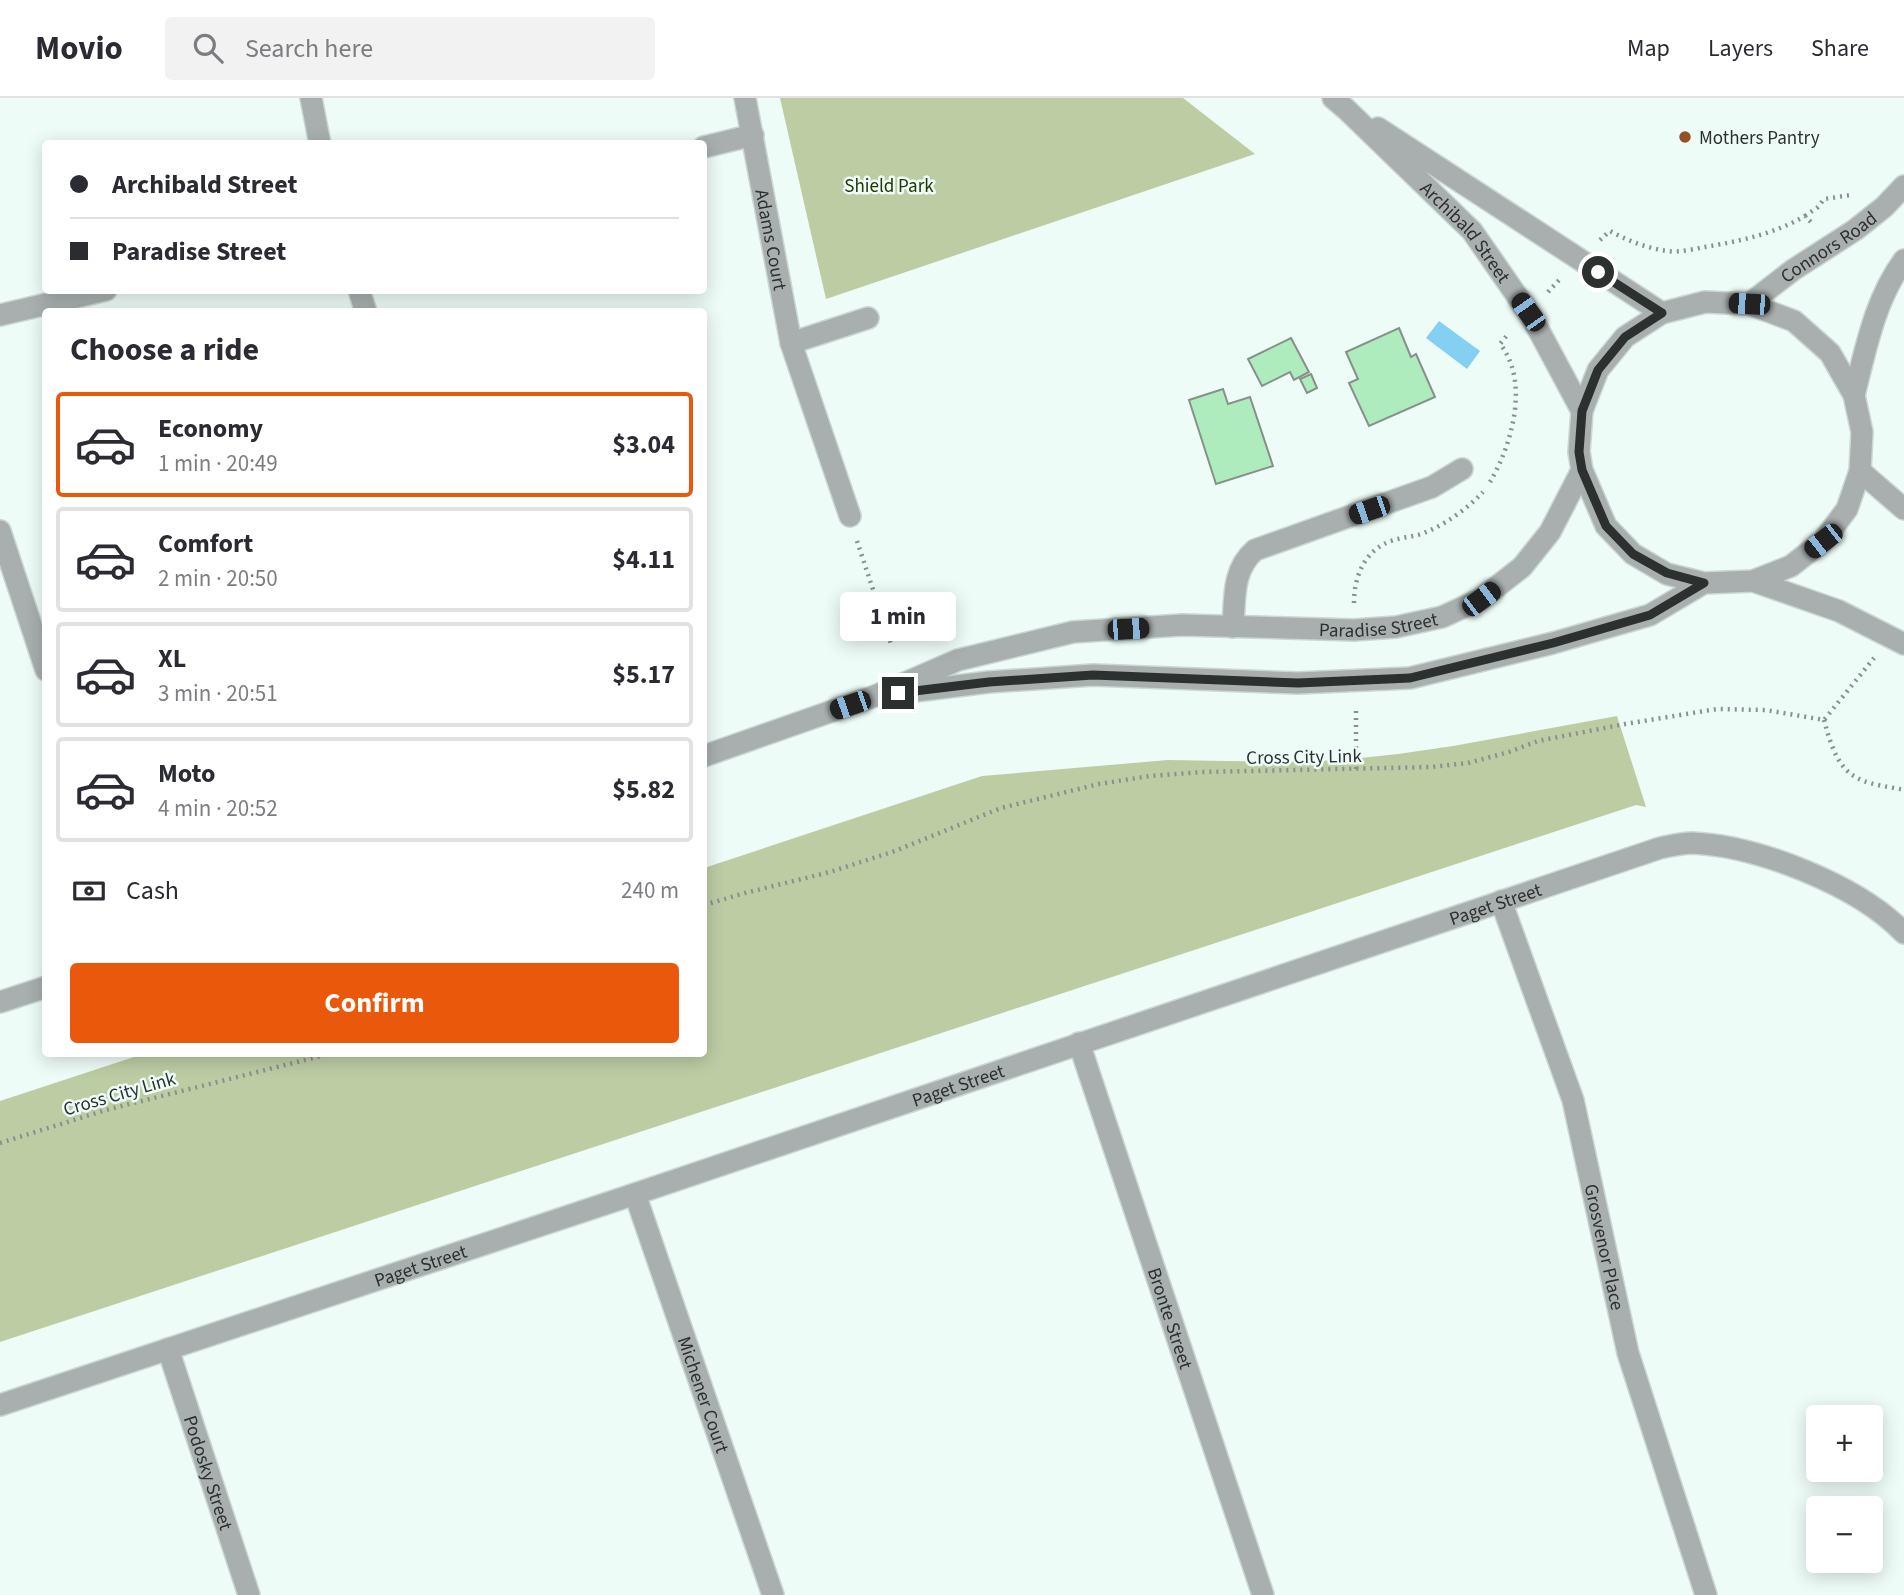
<!DOCTYPE html>
<html lang="en">
<head>
<meta charset="utf-8">
<style>
	body { margin:0; font-family:"Source Sans 3",sans-serif; background:#f2f2f3; color:#2b2b33; height:100vh; display:flex; flex-direction:column; font-size:26px; white-space:nowrap }
	* { box-sizing:border-box; margin:0 }
	p { font-size:23px; color:#7c7c81 }
	.icon { flex:none; width:38px; height:38px; fill:none; stroke:currentColor; stroke-width:2; stroke-linecap:round; stroke-linejoin:round }
	.map { position:relative; flex:1; overflow:hidden }
	.drawer { position:absolute; left:42px; top:210px; width:665px; height:749px; display:flex; flex-direction:column; background:#fff; border-radius:7px; box-shadow:0 4px 18px #0003 }
	.drawer>* { flex:none }
	.banner { position:absolute; left:42px; top:42px; width:665px; height:154px; border-radius:7px; box-shadow:0 4px 18px #0003; display:grid; align-content:center; height:154px; padding:0 28px; background:#fff }
	.buttons { position:absolute; left:1806px; top:1307px; display:grid; gap:14px }
	.buttons a { display:grid; place-items:center; width:77px; height:77px; border-radius:7px; background:#fff; box-shadow:0 4px 18px #0003; font-size:35px }
	.end { position:absolute; width:32px; height:32px; margin:-16px; border:9px solid #2c312f; background:#fff; box-shadow:0 0 0 4px #fff }
	.from { border-radius:50% }
	.bubble { position:absolute; height:49px; border-radius:7px; background:#fff; box-shadow:0 4px 18px #0003; font-size:23px; font-weight:700; line-height:49px; text-align:center }
	.car { position:absolute; width:21px; height:42px; margin:-21px -10px; border-radius:9px; box-shadow:0 0 5px 2px #0007; background:linear-gradient(#222 24%,#8ab4d8 0 40%,#222 0 76%,#8ab4d8 0 86%,#222 0) }
	.banner b { display:flex; align-items:center; gap:24px; height:66px; font-size:26px }
	.banner b+b { border-top:2px solid #e1e1e2 }
	.banner i { width:18px; height:18px; background:#2b2b33 }
	ul { padding:0; list-style:none }
	li { display:flex; align-items:center; gap:21px; height:105px; margin:0 14px 10px; padding:0 14px; border:4px solid #e1e1e2; border-radius:7px }
	li div { flex:1 }
	li b { display:block; font-size:26px }
	li em { font-style:normal; font-weight:700 }
	li.active { border-color:#ea580c }
	li>.icon { width:63px; height:63px; stroke-width:1.5 }
	h2 { padding:0 28px; font-size:32px; line-height:84px }
	.pay { display:flex; align-items:center; gap:18px; height:77px; padding:0 28px; font-size:26px }
	.pay p { margin-inline-start:auto }
	.primary-button { display:flex; gap:14px; margin-top:auto; padding:14px 28px }
	.primary-button a { flex:1; height:80px; border-radius:7px; background:#ea580c; color:#fff; font-size:28px; font-weight:700; line-height:80px; text-align:center }
	header { display:flex; align-items:center; gap:42px; box-sizing:border-box; height:98px; padding:0 35px; background:#fff; border-bottom:2px solid #e1e1e2 }
	header strong { font-size:33px }
	nav { display:flex; gap:38px; margin-inline-start:auto; font-size:24px }
	.search { width:490px; height:63px; background:#f2f2f3; display:flex; align-items:center; gap:18px; box-sizing:border-box; padding:0 24px; border-radius:7px; color:#7c7c81; font-size:26px }
	.map>svg:first-child { display:block }
	.green { fill:#bccda4 }
	.water { fill:#84d0f2 }
	.building { fill:#aeebbd; stroke:#879089; stroke-width:2 }
	.lines { fill:none; stroke-linecap:round; stroke-linejoin:round }
	.minor-casing { stroke:#cbd7d4; stroke-width:24 }
	.path { stroke:#87918e; stroke-width:4.5; stroke-dasharray:2 5; stroke-linecap:butt }
	.minor { stroke:#a9afaf; stroke-width:21 }
	.route { stroke:#2c312f; stroke-width:9 }
	.poi-dot { fill:#955026; stroke:#eefcf8; stroke-width:2.5 }
	.labels { text-anchor:middle; stroke-width:5; stroke-linejoin:round; paint-order:stroke }
	.poi-label { font-size:19px; fill:#2c312f; stroke:#eefcf8; text-anchor:start }
	.park-label { font-size:19px; fill:#263606; stroke:#eefcf8 }
	.street-label { font-size:19px; fill:#2c312f; stroke:#eefcf8 }
</style>
</head>
<body>
<header>
<strong>Movio</strong>
<div class="search"><svg class="icon" aria-label="search" viewBox="0 0 24 24"><circle cx="10" cy="10" r="6"/><path d="M15 15l6 6"/></svg>Search here</div>
<nav><a>Map</a><a>Layers</a><a>Share</a></nav>
</header>
<div class="map">
<svg width="1904" height="1497" viewBox="0 0 1904 1497">
	<rect width="100%" height="100%" fill="#eefcf8"/>
	<g class="green">
		<polygon points="780,0 1183,0 1255,56 826,201"/>
		<polygon points="1617,618 1646,709 1636,707 0,1244 0,1003 143,956 704,956 704,770 982,678 1168,662 1286,664 1342,662 1398,656 1453,648"/>
	</g>
	<polygon class="water" points="1439,223 1480,253 1467,271 1426,240"/>
	<g class="building">
		<polygon points="1399,230 1411,259 1416,256 1435,299 1369,328 1349,285 1358,281 1346,254"/>
		<polygon points="1291,240 1309,274 1294,282 1290,274 1262,288 1248,261"/>
		<polygon points="1311,276 1317,290 1307,295 1300,281"/>
		<polygon points="1223,291 1228,306 1250,299 1273,368 1216,386 1189,302"/>
	</g>
	<g class="lines">
		<defs>
			<g id="minor">
				<polyline points="311,0 320,46"/>
				<path id="s1" d="M745 0 791 245 850 418"/>
				<path id="s2" d="M1333 0 1346 11 1472 133 1531 218 1582 313"/>
				<polyline points="1378,30 1662,215"/>
				<polyline points="704,49 753,37"/>
				<polyline points="359,192 366,214"/>
				<path id="s3" d="M1749 206 1793 172 1855 132 1884 109 1904 88"/>
				<polyline points="0,217 106,192"/>
				<polyline points="791,245 868,220"/>
				<path d="M1854 297C1866 250 1875 201 1904 162"/>
				<polyline points="1860,373 1904,411"/>
				<polyline points="0,433 46,572"/>
				<polyline points="1753,483 1839,513 1904,546"/>
				<path d="M1233 529C1235 500 1232 472 1255 452L1432 389 1462 371"/>
				<polyline points="875,598 989,584 1093,577 1298,585 1410,580 1553,545 1650,517 1704,485 1753,483 1791,468 1823,443 1847,411 1860,373 1862,334 1854,297 1830,255 1794,223 1749,206 1705,204 1662,215 1625,239 1598,272 1582,313 1579,354 1582,372 1606,428 1633,456 1667,476 1704,485"/>
				<path id="s4" d="M704 658 875 598 958 562 1073 534 1182 527 1354 532 1396 529 1442 519 1481 501 1522 469 1550 434 1582 372"/>
				<path id="s5" d="M1501 803 1573 1002 1628 1255 1706 1497"/>
				<polyline points="0,904 46,889"/>
				<path id="s6" d="M1079 945 1263 1497"/>
				<path id="s7" d="M635 1096 773 1497"/>
				<path id="s8" d="M168 1251 249 1497"/>
				<path id="s9" d="M0 1307 635 1096 1660 750C1670 748 1682 745 1692 745 1758 748 1858 787 1904 835"/>
			</g>
		</defs>
		<use href="#minor" class="minor-casing"/>
		<g class="path">
			<polyline points="1805,118 1818,109 1824,101 1851,97"/>
			<path d="M1600 142 1610 133C1628 143 1647 150 1667 153 1679 155 1693 151 1705 149 1740 143 1774 136 1805 118L1812 125"/>
			<polyline points="1548,194 1561,180"/>
			<path d="M1490 384C1512 347 1530 283 1500 246L1508 236"/>
			<polyline points="857,443 892,549"/>
			<path d="M1354 505C1354 478 1365 452 1391 443 1402 439 1413 439 1424 435 1446 426 1467 411 1483 394"/>
			<path d="M1824 622C1829 640 1835 664 1851 676 1865 687 1887 688 1904 692"/>
			<polyline points="1356,671 1356,608"/>
			<polyline points="704,807 745,795 830,774 895,753 1001,710 1099,686 1150,678 1203,674 1432,669 1468,665 1509,654 1538,643 1625,626 1717,611 1766,612 1824,622 1874,560"/>
			<polyline points="0,1045 106,1012 329,956"/>
		</g>
		<use href="#minor" class="minor"/>
	</g>
	<g class="lines">
		<polyline class="route" points="898,595 989,584 1093,577 1298,585 1410,580 1553,545 1650,517 1704,485 1667,475 1633,456 1606,428 1582,372 1579,354 1582,313 1598,272 1625,239 1662,215 1598,174"/>
	</g>
	<circle class="poi-dot" cx="1685" cy="39" r="7"/>
	<g class="labels">
		<g class="poi-label">
			<text x="1699" y="46">Mothers Pantry</text>
		</g>
		<g class="park-label">
			<text x="889" y="94">Shield Park</text>
		</g>
		<g class="street-label">
			<text dy="7" stroke="none"><textPath href="#s2" startOffset="189">Archibald Street</textPath></text>
			<text dy="7" stroke="none"><textPath href="#s1" startOffset="144">Adams Court</textPath></text>
			<text dy="7" stroke="none"><textPath href="#s3" startOffset="98">Connors Road</textPath></text>
			<text dy="7" stroke="none"><textPath href="#s4" startOffset="696">Paradise Street</textPath></text>
			<text transform="translate(1304 658) rotate(-1)" y="7">Cross City Link</text>
			<text dy="7" stroke="none"><textPath href="#s9" startOffset="1577">Paget Street</textPath></text>
			<text dy="7" stroke="none"><textPath href="#s9" startOffset="1010">Paget Street</textPath></text>
			<text transform="translate(119 995) rotate(-16)" y="7">Cross City Link</text>
			<text dy="7" stroke="none"><textPath href="#s5" startOffset="362">Grosvenor Place</textPath></text>
			<text dy="7" stroke="none"><textPath href="#s9" startOffset="443">Paget Street</textPath></text>
			<text dy="7" stroke="none"><textPath href="#s6" startOffset="290">Bronte Street</textPath></text>
			<text dy="7" stroke="none"><textPath href="#s7" startOffset="212">Michener Court</textPath></text>
			<text dy="7" stroke="none"><textPath href="#s8" startOffset="130">Podosky Street</textPath></text>
		</g>
	</g>
</svg>
<div class="buttons">
<a>+</a>
<a>−</a>
</div>
<i class="end from" style="left:1598px;top:174px"></i>
<i class="end" style="left:898px;top:595px"></i>
<div class="bubble" style="left:840px;top:494px;width:116px">1 min</div>
<i class="car" style="left:1749px;top:206px;rotate:273deg"></i>
<i class="car" style="left:1528px;top:214px;rotate:325deg"></i>
<i class="car" style="left:1369px;top:412px;rotate:251deg"></i>
<i class="car" style="left:1823px;top:443px;rotate:232deg"></i>
<i class="car" style="left:1481px;top:501px;rotate:53deg"></i>
<i class="car" style="left:1128px;top:531px;rotate:87deg"></i>
<i class="car" style="left:850px;top:607px;rotate:251deg"></i>
<div class="banner">
<b><i class="from"></i>Archibald Street</b>
<b><i></i>Paradise Street</b>
</div>
<section class="drawer">
<h2>Choose a ride</h2>
<ul>
<li class="active"><svg class="icon" aria-label="car" viewBox="0 0 24 24"><path d="M5 17H2v-5l4-1 3-4h7l3 4 3 1v5h-3M9 17h6M6 11h13"/><circle cx="7" cy="17" r="2"/><circle cx="17" cy="17" r="2"/></svg><div><b>Economy</b><p>1 min · 20:49</p></div><em>$3.04</em></li>
<li><svg class="icon" aria-label="car" viewBox="0 0 24 24"><path d="M5 17H2v-5l4-1 3-4h7l3 4 3 1v5h-3M9 17h6M6 11h13"/><circle cx="7" cy="17" r="2"/><circle cx="17" cy="17" r="2"/></svg><div><b>Comfort</b><p>2 min · 20:50</p></div><em>$4.11</em></li>
<li><svg class="icon" aria-label="car" viewBox="0 0 24 24"><path d="M5 17H2v-5l4-1 3-4h7l3 4 3 1v5h-3M9 17h6M6 11h13"/><circle cx="7" cy="17" r="2"/><circle cx="17" cy="17" r="2"/></svg><div><b>XL</b><p>3 min · 20:51</p></div><em>$5.17</em></li>
<li><svg class="icon" aria-label="car" viewBox="0 0 24 24"><path d="M5 17H2v-5l4-1 3-4h7l3 4 3 1v5h-3M9 17h6M6 11h13"/><circle cx="7" cy="17" r="2"/><circle cx="17" cy="17" r="2"/></svg><div><b>Moto</b><p>4 min · 20:52</p></div><em>$5.82</em></li>
</ul>
<div class="pay"><svg class="icon" aria-label="cash" viewBox="0 0 24 24"><path d="M3 7h18v10H3z"/><circle cx="12" cy="12" r="2"/></svg>Cash<p>240 m</p></div>
<div class="primary-button"><a>Confirm</a></div>
</section>
</div>
</body>
</html>
